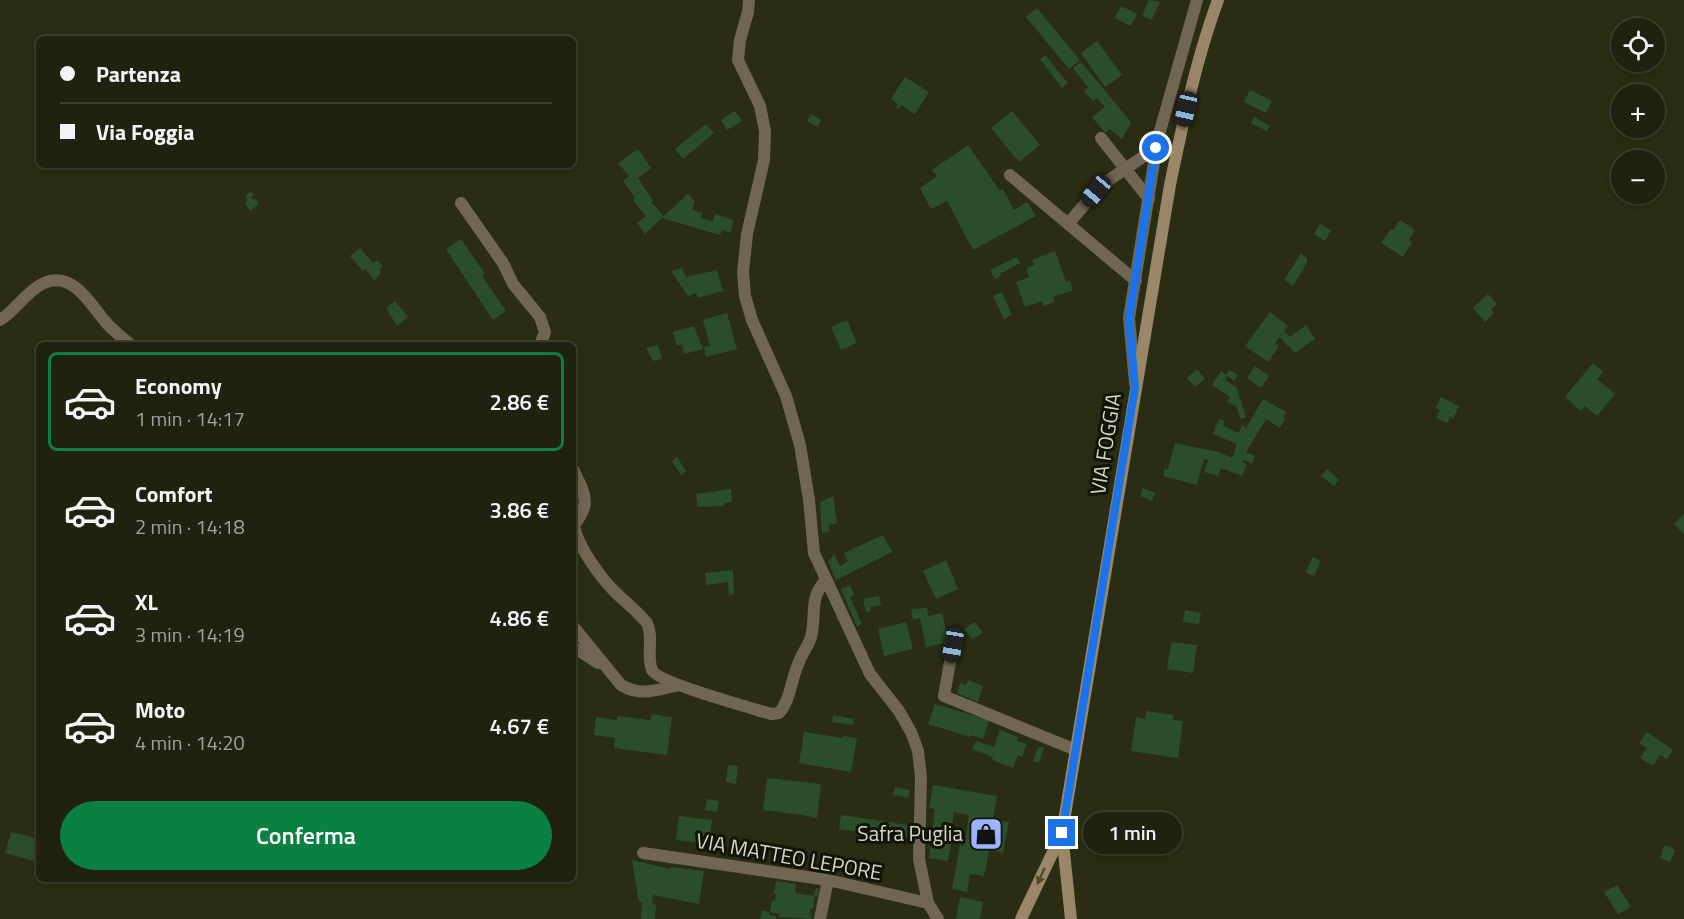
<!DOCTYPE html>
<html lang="it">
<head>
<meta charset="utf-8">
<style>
	body { margin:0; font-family:"Titillium Web",sans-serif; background:#282917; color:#f1f3f6; height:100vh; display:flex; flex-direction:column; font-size:22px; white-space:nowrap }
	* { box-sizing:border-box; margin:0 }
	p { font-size:20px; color:#a2a39e }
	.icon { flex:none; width:33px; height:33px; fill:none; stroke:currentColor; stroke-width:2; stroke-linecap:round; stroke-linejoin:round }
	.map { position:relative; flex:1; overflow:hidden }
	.side { position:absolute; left:36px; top:342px; width:540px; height:540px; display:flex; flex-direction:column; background:#20210e; border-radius:9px; box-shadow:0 3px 9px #0003,0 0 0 2px #3d3e2e }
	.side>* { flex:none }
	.hud { position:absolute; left:36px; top:36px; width:540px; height:132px; border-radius:9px; box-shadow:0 3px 9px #0003,0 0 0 2px #3d3e2e; display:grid; align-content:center; height:132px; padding:0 24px; background:#20210e }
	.controls { position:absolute; left:1611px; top:18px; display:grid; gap:12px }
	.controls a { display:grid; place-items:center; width:54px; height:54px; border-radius:50%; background:#20210e; box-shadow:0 3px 9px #0003,0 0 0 2px #3d3e2e; font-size:30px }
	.end { position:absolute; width:27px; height:27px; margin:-14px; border:8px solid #1a73e8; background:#fff; box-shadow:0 0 0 3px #fff }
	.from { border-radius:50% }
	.bubble { position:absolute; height:42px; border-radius:21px; background:#20210e; box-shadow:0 3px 9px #0003,0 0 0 2px #3d3e2e; font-size:20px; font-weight:600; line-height:42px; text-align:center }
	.car { position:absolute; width:18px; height:36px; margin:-18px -9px; border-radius:8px; box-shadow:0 0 4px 2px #0007; background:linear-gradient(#222 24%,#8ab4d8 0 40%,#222 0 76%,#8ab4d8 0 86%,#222 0) }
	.hud b { display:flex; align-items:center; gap:21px; height:57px; font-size:22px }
	.hud b+b { border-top:2px solid #3d3e2e }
	.hud i { width:15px; height:15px; background:#f1f3f6 }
	ul { padding:10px 0 0; list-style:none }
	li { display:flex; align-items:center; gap:18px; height:99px; margin:0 12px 9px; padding:0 12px; border:3px solid transparent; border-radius:9px }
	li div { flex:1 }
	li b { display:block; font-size:22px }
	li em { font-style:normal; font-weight:600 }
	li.selected { border-color:#0b8043 }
	li>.icon { width:54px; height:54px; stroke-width:1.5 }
	.primary-button { display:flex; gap:12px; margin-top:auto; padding:12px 24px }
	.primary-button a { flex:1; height:69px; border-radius:36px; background:#0b8043; color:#fff; font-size:24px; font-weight:600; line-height:69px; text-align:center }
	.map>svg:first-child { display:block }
	.building { fill:#2a4e2b }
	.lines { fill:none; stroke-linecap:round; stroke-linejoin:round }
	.minor { stroke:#716653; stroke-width:12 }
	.secondary { stroke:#998768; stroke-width:12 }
	.oneway { fill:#4f4834 }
	.route { stroke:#1a73e8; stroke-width:8 }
	.labels { text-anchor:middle; stroke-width:6; stroke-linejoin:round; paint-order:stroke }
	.street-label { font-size:21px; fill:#d5d7c8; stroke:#131409 }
	.poi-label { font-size:21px; fill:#d5d7c8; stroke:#131409; text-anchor:end }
</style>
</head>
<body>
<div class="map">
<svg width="1684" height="919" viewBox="0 0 1684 919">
	<rect width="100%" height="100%" fill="#2a2c13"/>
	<g class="building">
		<polygon points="1149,0 1160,2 1152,20 1142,16"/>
		<polygon points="1121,6 1137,14 1131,26 1115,18"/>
		<polygon points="1037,8 1080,60 1069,69 1026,17"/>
		<polygon points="1097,41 1122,75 1105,87 1081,53"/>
		<polygon points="1045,55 1068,83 1062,88 1040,59"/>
		<polygon points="1081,62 1131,122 1122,139 1110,129 1105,133 1092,117 1105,107 1097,98 1093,101 1084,91 1088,87 1073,68"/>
		<polygon points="905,77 929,92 915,114 901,105 899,109 896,107 898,104 891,99"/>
		<polygon points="1250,90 1272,101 1266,113 1244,102"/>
		<polygon points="735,111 742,121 727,130 721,120"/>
		<polygon points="1012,111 1040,145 1019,162 991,128"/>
		<polygon points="811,114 821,120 818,127 807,121"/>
		<polygon points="1254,117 1270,126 1267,131 1251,123"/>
		<polygon points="706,124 714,133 683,159 675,149"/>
		<polygon points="968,145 1000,191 1003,189 1014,210 1027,202 1036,216 973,250 947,201 931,209 920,188 937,176 932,170"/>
		<polygon points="638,149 651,168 638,178 653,201 651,202 664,216 688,194 695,201 692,210 703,213 701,218 713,221 715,214 733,220 731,233 722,230 720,235 662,218 645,234 637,223 646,216 633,200 635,198 623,181 629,176 618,163"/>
		<polygon points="251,191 254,195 251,197 253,200 255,198 259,204 250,211 245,203 247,201 246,195"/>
		<polygon points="1400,220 1415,230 1409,240 1412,242 1403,257 1381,243 1391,229 1393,230"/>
		<polygon points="1320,224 1331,230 1325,241 1314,234"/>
		<polygon points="461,239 485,274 482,276 506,311 493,320 446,249"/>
		<polygon points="360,248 373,263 377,260 383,266 380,269 380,274 374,280 365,269 363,271 350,256"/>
		<polygon points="1055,251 1066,282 1070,280 1073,290 1053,297 1055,302 1043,306 1042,301 1025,307 1016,282 1029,277 1026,268 1034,265 1032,260"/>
		<polygon points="1301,253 1307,258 1307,263 1293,286 1284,280"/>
		<polygon points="1017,257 1020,263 1000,274 1001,276 995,279 990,270"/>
		<polygon points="682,268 686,277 717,270 723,291 698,298 696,293 688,296 671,271"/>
		<polygon points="1002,292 1012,315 1004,319 993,296"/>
		<polygon points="1488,294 1497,304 1491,309 1494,313 1485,322 1473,308"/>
		<polygon points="395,301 408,317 397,326 386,308"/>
		<polygon points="1270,312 1288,326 1284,331 1290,337 1306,325 1315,339 1295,353 1279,337 1275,343 1279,346 1268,362 1245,346"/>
		<polygon points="727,313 737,349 706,357 704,347 710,346 703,320"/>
		<polygon points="847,320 857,343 841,350 831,327"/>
		<polygon points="694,326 703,349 684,354 682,345 677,346 673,332"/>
		<polygon points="658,345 662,359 653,361 646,348"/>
		<polygon points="1593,363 1603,372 1597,379 1615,394 1597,416 1585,406 1581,411 1565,397"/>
		<polygon points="1255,366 1269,376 1261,388 1247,378"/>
		<polygon points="1197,369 1205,379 1195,387 1187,378"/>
		<polygon points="1229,370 1238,375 1234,381 1227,376 1225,380 1236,387 1246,417 1241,419 1236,406 1227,402 1230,397 1212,385 1221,371 1226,375"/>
		<polygon points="1441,397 1459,406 1453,419 1450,417 1447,423 1436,418 1440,410 1436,408"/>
		<polygon points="1263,399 1286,412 1283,417 1285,418 1280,428 1266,419 1248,449 1246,452 1255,456 1252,463 1243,460 1242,462 1247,464 1242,476 1221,468 1218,476 1204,472 1208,460 1204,459 1197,485 1163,476 1165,468 1168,469 1175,443 1219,452 1232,458 1237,444 1213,434 1219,419 1225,421 1223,426 1239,433 1242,425 1246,428"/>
		<polygon points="677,457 686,471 681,475 672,461"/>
		<polygon points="1327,469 1339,480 1334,486 1321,476"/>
		<polygon points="1143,488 1155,493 1152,501 1140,496"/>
		<polygon points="731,489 732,502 724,503 724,506 698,507 696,494"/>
		<polygon points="833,496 837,523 829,525 829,532 822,533 820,502"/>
		<polygon points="1684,514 1684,534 1674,524"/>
		<polygon points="883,535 892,552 836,580 828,562 834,554 840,566 848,561 844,553"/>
		<polygon points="1313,557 1321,561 1314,576 1306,572"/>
		<polygon points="946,560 958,589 936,599 923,571"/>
		<polygon points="733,570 734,594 729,595 728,582 706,585 705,573"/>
		<polygon points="850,585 854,595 850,597 862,624 857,627 841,589"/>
		<polygon points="879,596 881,605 870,607 871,611 866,612 863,599"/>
		<polygon points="927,608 928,616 942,613 949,642 926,647 920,618 913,620 911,609"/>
		<polygon points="1185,610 1201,613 1199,624 1183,622"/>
		<polygon points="906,622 913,649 884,656 878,629"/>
		<polygon points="975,622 983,633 972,639 964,629"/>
		<polygon points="1171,642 1197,645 1193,673 1167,669"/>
		<polygon points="968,680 983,686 978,702 957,693 960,683 966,685"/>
		<polygon points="935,704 989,720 983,739 971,735 970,737 928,724"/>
		<polygon points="1146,711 1174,715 1173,720 1183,721 1178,758 1131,751 1136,717 1145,719"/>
		<polygon points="651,714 672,717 667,755 614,748 615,738 594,735 596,717 617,720 618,716 650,720"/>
		<polygon points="833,715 854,719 853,725 832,722"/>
		<polygon points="1000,730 1018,737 1017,741 1027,744 1022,757 1018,755 1013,768 992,760 993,757 972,749 976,741 994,747"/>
		<polygon points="804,732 843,738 843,736 857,738 851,772 799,763"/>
		<polygon points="1647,732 1673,750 1667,759 1660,755 1653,766 1640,758 1647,748 1639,743"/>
		<polygon points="1038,747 1044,748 1039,763 1033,761"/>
		<polygon points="728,765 738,766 736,784 726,782"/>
		<polygon points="767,778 821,784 817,818 810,817 810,816 763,810"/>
		<polygon points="933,785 997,796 993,819 1009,822 1003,853 989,850 984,876 970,874 967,892 952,889 960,845 964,846 969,815 954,812 951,833 953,833 948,861 929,858 935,809 929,808"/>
		<polygon points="895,787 910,790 909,798 893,795"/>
		<polygon points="707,799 719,801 717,812 705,810"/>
		<polygon points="841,815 915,826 916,840 839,829"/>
		<polygon points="679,816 712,820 709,844 676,840"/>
		<polygon points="11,832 39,839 37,862 5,853"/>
		<polygon points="1665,845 1675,850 1670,862 1660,858"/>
		<polygon points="632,860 670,869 671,867 704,871 699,904 653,895 652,904 656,905 655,919 641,919 642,902 639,901 638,898"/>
		<polygon points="776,881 796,884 795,893 814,896 816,888 819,889 817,897 815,896 813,909 810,908 811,919 779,917 779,914 770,912 772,901 775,901 776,894 774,894"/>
		<polygon points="1617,885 1631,907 1618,914 1604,892"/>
		<polygon points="960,897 983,902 980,919 956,919"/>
		<polygon points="762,910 769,912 769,915 776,916 776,919 760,919"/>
	</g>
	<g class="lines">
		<g class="minor">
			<polyline points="749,0 748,12 740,40 738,60 760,106 765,131 764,160 747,234 743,272 745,296 752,320 786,396 800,445 809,500 814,553 870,674 899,711 911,732 918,751 921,777 919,859 928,903 938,919"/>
			<polyline points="1101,138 1149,199"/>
			<polyline points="1010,175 1136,281"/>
			<polyline points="461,203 503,263 513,284 540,317 545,332 540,345"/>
			<polyline points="1068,224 1096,191 1109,180 1156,148"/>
			<path d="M0 320C16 310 26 292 42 284 71 269 89 302 104 320 111 329 121 337 131 345"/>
			<polyline points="1135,383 1129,318 1158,138 1197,0"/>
			<path d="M573 469C584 493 593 503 573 526"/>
			<path d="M574 525C577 546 601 578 616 593 627 603 638 612 647 623 654 638 646 655 652 670 658 683 752 708 771 714L779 713C791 700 791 678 799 662 802 653 809 645 811 637 817 614 808 599 826 580"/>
			<path d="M573 626 621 685C641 697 657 690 679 685"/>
			<polyline points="953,645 944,696 1076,750"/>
			<polyline points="573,647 598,663"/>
			<polyline points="643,853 828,880 928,903"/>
			<polyline points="820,919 828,880"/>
		</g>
		<g class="secondary">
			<polyline points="1062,833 1071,919"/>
			<path d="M1021 919 1062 833 1170 185C1183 122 1196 60 1218 0"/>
		</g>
	</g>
	<defs><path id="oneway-solid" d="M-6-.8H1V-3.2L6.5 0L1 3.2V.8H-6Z" transform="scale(1.5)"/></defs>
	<use class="oneway" href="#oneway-solid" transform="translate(1041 876) rotate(114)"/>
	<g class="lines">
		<polyline class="route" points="1062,833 1135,387 1129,318 1156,148"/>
	</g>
	<defs>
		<symbol id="shop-square" viewBox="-11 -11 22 22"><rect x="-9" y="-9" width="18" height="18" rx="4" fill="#9db4fd" stroke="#131409"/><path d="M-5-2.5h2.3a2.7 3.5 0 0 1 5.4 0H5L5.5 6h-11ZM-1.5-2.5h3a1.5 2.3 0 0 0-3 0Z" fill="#111"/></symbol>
	</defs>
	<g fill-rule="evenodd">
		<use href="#shop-square" x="967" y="815" width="38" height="38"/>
	</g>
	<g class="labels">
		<g class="street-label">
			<text transform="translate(1106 444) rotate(-81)" y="7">VIA FOGGIA</text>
			<text transform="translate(789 857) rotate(10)" y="7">VIA MATTEO LEPORE</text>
		</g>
		<g class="poi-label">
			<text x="963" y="841">Safra Puglia</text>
		</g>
	</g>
</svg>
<div class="controls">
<a><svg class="icon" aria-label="locate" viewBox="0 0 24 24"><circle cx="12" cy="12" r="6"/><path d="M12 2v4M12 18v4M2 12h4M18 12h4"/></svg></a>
<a>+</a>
<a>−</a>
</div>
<i class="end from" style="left:1156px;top:148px"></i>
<i class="end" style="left:1062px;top:833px"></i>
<div class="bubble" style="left:1083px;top:812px;width:99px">1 min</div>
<i class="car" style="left:1186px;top:109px;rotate:193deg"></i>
<i class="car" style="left:1096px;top:191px;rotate:220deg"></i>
<i class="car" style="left:953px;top:645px;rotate:190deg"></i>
<div class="hud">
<b><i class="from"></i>Partenza</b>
<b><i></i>Via Foggia</b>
</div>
<section class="side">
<ul>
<li class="selected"><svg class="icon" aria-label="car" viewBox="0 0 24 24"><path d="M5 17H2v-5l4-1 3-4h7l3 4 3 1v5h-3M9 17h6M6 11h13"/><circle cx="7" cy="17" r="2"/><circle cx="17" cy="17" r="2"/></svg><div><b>Economy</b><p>1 min · 14:17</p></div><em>2.86 €</em></li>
<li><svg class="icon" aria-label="car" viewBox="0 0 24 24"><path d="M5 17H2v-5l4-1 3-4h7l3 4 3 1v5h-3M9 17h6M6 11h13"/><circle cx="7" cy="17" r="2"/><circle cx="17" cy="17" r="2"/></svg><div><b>Comfort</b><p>2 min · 14:18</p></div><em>3.86 €</em></li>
<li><svg class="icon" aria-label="car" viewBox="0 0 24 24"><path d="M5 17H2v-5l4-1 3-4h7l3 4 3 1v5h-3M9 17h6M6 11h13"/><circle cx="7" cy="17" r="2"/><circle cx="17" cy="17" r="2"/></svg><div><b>XL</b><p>3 min · 14:19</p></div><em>4.86 €</em></li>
<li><svg class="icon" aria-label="car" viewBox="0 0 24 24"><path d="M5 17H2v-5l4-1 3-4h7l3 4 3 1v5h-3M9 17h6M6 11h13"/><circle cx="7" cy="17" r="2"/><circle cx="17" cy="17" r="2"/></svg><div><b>Moto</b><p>4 min · 14:20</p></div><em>4.67 €</em></li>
</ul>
<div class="primary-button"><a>Conferma</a></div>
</section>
</div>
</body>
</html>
